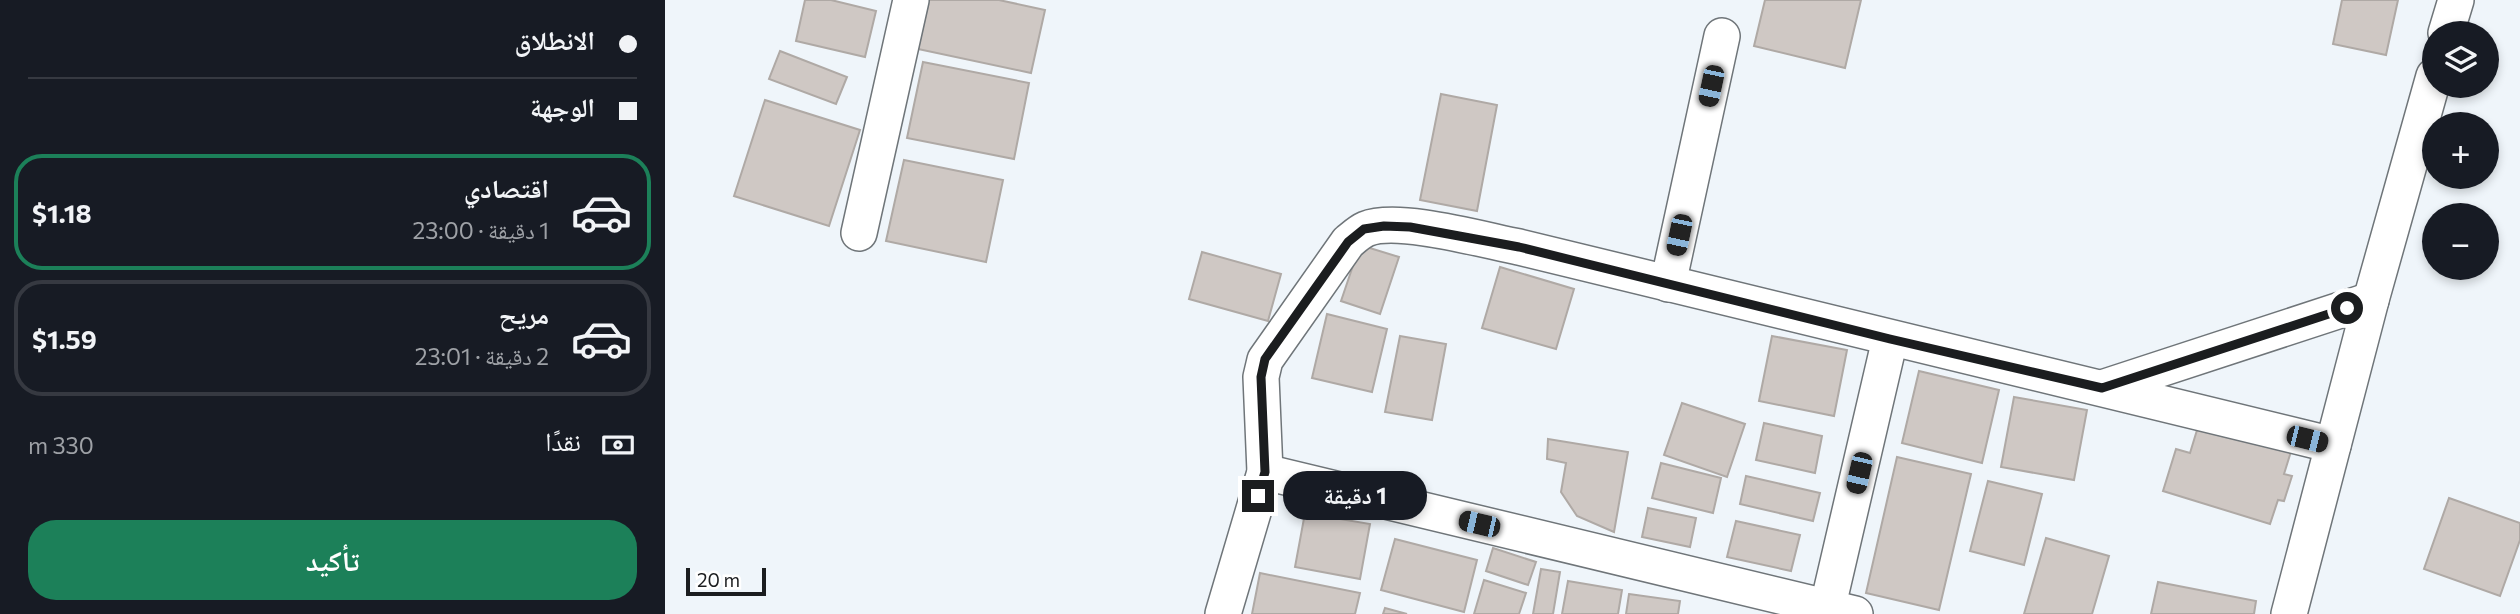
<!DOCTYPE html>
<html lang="ar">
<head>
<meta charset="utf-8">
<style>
	body { margin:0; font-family:Commissioner,"Noto Naskh Arabic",sans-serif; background:#20242c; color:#f1f3f6; direction:rtl; height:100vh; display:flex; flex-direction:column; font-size:26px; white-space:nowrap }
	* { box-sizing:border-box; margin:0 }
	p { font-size:23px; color:#9ea1a6 }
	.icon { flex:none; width:38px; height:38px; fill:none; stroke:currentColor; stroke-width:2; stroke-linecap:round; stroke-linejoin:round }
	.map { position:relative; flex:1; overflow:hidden; direction:ltr }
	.panel { display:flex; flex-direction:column; background:#171b24; width:665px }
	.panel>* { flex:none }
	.guide { display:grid; align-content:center; height:154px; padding:0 28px; background:#171b24 }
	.tools { position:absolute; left:1757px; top:21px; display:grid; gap:14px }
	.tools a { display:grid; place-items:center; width:77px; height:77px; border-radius:50%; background:#171b24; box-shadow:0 4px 10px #0003; font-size:35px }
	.scale { position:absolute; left:21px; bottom:18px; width:80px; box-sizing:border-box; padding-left:7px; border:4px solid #1b1d1f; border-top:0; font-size:19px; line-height:24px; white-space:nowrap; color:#1b1d1f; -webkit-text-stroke:5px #fff; paint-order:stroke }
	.end { position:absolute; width:32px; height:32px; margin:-16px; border:9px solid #1b1d1f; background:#fff; box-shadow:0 0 0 4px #fff }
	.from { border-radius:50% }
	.bubble { position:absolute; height:49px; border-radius:24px; background:#171b24; box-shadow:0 4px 10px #0003; font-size:23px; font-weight:700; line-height:49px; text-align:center; direction:rtl }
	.car { position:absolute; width:21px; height:42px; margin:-21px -10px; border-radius:9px; box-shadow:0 0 5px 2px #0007; background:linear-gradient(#222 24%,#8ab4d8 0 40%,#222 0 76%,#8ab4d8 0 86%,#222 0) }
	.guide b { display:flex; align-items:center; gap:24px; height:66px; font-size:26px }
	.guide b+b { border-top:2px solid #363941 }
	.guide i { width:18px; height:18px; background:#f1f3f6 }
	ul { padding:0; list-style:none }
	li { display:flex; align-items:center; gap:21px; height:116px; margin:0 14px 10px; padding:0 14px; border:4px solid #363941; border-radius:28px }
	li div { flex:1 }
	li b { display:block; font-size:26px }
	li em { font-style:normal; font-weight:700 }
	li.selected { border-color:#1c8059 }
	li>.icon { width:63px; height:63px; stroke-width:1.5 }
	.pay { display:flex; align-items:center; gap:18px; height:77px; padding:0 28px; font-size:26px }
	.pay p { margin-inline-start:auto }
	.button { display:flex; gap:14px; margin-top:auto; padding:14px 28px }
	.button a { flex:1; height:80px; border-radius:28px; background:#1c8059; color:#fff; font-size:28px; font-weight:700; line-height:80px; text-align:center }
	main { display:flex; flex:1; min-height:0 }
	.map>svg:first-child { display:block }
	.building { fill:#cfc8c4; stroke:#afa9a5; stroke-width:2 }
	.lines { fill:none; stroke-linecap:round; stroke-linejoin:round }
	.minor-casing { stroke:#6f7579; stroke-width:38 }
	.minor { stroke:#fff; stroke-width:35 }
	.route { stroke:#1b1d1f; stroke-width:9 }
</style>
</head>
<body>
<main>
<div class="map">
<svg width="1855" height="614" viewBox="0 0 1855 614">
	<rect width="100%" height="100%" fill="#eff5fa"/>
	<g class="building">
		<polygon points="140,0 166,0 211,11 200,57 131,41"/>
		<polygon points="264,0 334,0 380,10 366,73 253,49"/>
		<polygon points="1100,0 1196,0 1180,68 1089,46"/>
		<polygon points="1677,0 1733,0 1721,55 1668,44"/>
		<polygon points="115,51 182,77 171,104 104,79"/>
		<polygon points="258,62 364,83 349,159 242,138"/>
		<polygon points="776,94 832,105 812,211 755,200"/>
		<polygon points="100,100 195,130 164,226 69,196"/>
		<polygon points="239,160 338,180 321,262 221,241"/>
		<polygon points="695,245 734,257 715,314 676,301"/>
		<polygon points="537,252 616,274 603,321 524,299"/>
		<polygon points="835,267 909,289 891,349 817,328"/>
		<polygon points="662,314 722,329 707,392 647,378"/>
		<polygon points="735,336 781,344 767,420 720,412"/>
		<polygon points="1107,336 1182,350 1169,416 1094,401"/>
		<polygon points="1254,371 1334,390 1317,463 1237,443"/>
		<polygon points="1349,397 1422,410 1409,480 1336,467"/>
		<polygon points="1017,403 1080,424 1062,477 999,455"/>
		<polygon points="1536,417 1628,445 1619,474 1627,476 1619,501 1613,500 1605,524 1498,491 1511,449 1525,453"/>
		<polygon points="1099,423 1157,436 1150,473 1091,460"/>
		<polygon points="883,439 963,452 949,532 912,516 896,492 901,463 882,459"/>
		<polygon points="1232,457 1306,474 1274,610 1201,593"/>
		<polygon points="996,463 1056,478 1048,513 987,498"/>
		<polygon points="1081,476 1155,493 1148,521 1075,504"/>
		<polygon points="1323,481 1377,494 1359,565 1305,551"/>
		<polygon points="1784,498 1855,523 1855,540 1835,596 1759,569"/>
		<polygon points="983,508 1031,518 1025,547 977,537"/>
		<polygon points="640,513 705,524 695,579 630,567"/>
		<polygon points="1071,521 1135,535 1126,571 1062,557"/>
		<polygon points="1381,538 1444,556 1427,614 1359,614"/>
		<polygon points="730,539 812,560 799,612 716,590"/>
		<polygon points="828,548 871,562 863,585 821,571"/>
		<polygon points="876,569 895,572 888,614 868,614"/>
		<polygon points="595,573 695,593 690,614 587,614"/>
		<polygon points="819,580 861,593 854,614 809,614"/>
		<polygon points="903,581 957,590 953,614 897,614"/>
		<polygon points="1493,582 1591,601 1589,614 1486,614"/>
		<polygon points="964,594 1015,601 1013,614 961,614"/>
		<polygon points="720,608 742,614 718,614"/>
	</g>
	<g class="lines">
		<defs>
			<g id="minor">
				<polyline points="1781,33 1791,0"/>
				<polyline points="194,233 246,0"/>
				<polyline points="1003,284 1057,36"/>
				<polyline points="1437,388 1706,300"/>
				<polyline points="600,472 1190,614"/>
				<path d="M558 614 600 472 596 377 600 360 683 242C688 238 694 232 701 229 733 216 818 240 854 247L1668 445"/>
				<polyline points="1161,614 1225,339"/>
				<polyline points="1624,614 1706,300 1769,76"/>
			</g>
		</defs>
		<use href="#minor" class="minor-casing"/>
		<use href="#minor" class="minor"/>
	</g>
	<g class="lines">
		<polyline class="route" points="593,496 600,472 596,377 600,359 683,242 699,229 719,226 745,227 854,247 1225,339 1437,388 1682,308"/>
	</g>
</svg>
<div class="tools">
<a><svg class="icon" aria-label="layers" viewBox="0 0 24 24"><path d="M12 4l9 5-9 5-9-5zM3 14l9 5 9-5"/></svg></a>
<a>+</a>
<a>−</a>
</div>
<div class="scale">20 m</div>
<i class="end from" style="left:1682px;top:308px"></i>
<i class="end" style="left:593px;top:496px"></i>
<div class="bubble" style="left:618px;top:471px;width:144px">1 دقيقة</div>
<i class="car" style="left:1046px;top:86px;rotate:192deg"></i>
<i class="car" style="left:1014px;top:235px;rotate:192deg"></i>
<i class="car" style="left:1642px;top:439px;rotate:104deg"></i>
<i class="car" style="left:1194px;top:473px;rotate:193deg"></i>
<i class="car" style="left:814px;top:524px;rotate:283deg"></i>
</div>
<section class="panel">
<div class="guide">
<b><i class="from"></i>الانطلاق</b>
<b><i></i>الوجهة</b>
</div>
<ul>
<li class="selected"><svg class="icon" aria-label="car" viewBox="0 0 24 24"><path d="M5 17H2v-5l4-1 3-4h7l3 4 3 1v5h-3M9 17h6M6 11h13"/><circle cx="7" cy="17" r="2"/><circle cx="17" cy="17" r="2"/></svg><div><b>اقتصادي</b><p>1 دقيقة · 23:00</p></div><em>$1.18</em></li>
<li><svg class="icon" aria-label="car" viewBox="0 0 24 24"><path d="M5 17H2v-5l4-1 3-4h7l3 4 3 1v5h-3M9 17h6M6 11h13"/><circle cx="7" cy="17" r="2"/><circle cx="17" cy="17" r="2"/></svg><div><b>مريح</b><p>2 دقيقة · 23:01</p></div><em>$1.59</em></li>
</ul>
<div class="pay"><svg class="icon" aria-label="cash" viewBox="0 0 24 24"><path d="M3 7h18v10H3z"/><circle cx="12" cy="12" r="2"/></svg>نقدًا<p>330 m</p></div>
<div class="button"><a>تأكيد</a></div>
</section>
</main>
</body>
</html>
